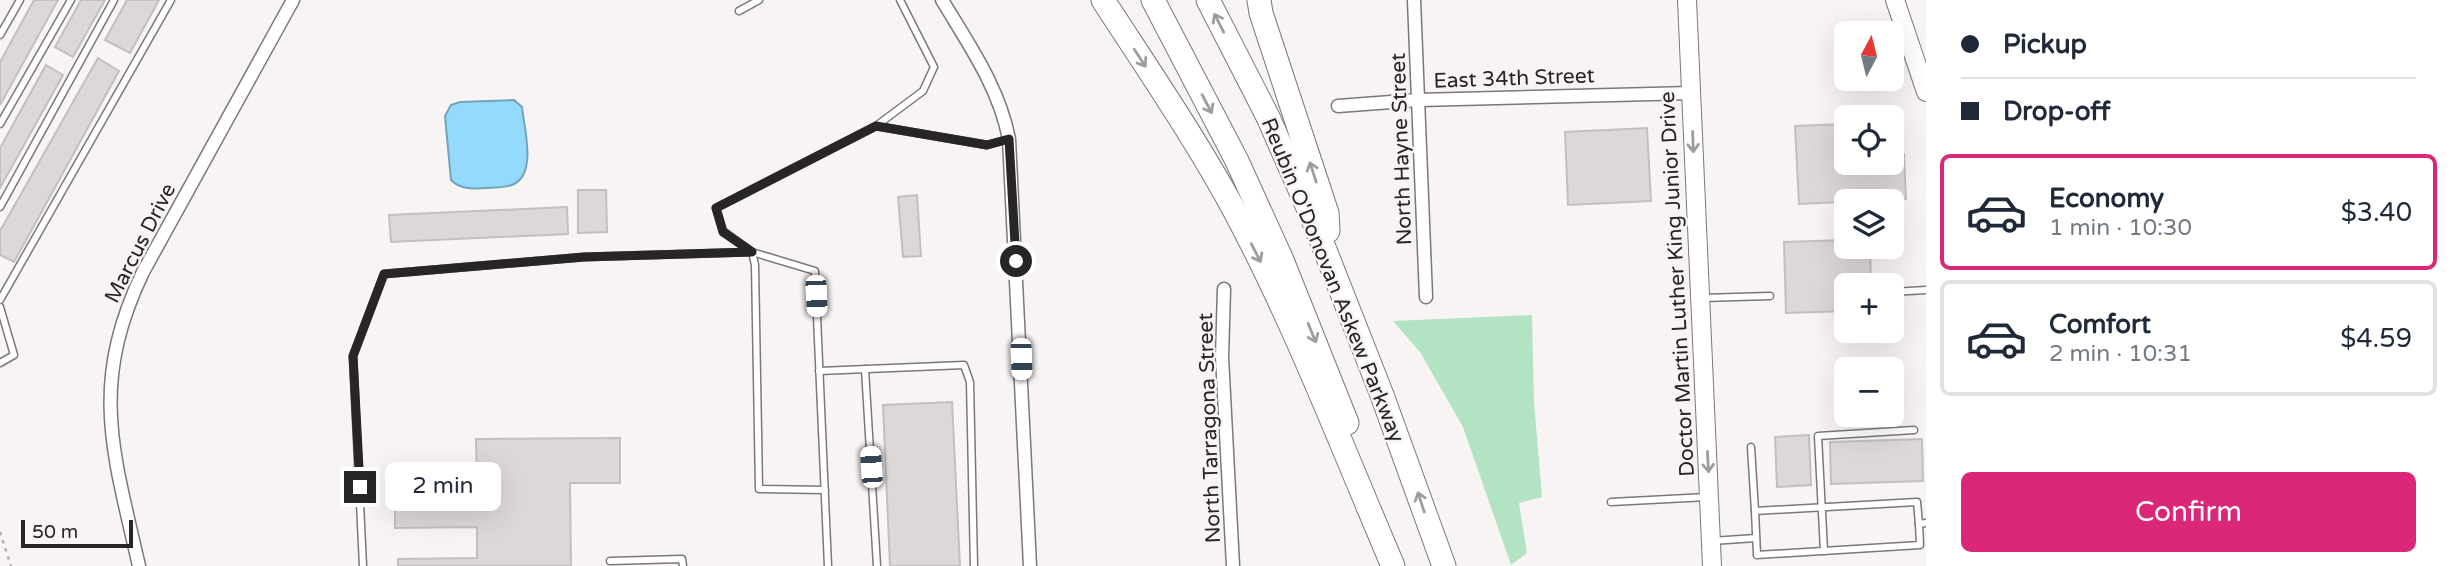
<!DOCTYPE html>
<html lang="en">
<head>
<meta charset="utf-8">
<style>
	body { margin:0; font-family:"Varela Round",sans-serif; background:#f2f2f3; color:#1f2937; height:100vh; display:flex; flex-direction:column; font-size:26px; white-space:nowrap }
	* { box-sizing:border-box; margin:0 }
	p { font-size:23px; color:#747a83 }
	.icon { flex:none; width:38px; height:38px; fill:none; stroke:currentColor; stroke-width:2; stroke-linecap:round; stroke-linejoin:round }
	.map { position:relative; flex:1; overflow:hidden }
	.details { display:flex; flex-direction:column; background:#fff; width:525px }
	.details>* { flex:none }
	.banner { display:grid; align-content:center; height:154px; padding:0 35px; background:#fff }
	.needle { width:46px; rotate:7deg }
	.controls { position:absolute; left:1834px; top:21px; display:grid; gap:14px }
	.controls a { display:grid; place-items:center; width:70px; height:70px; border-radius:10px; background:#fff; box-shadow:0 7px 28px #0002; font-size:35px }
	.scale { position:absolute; left:21px; bottom:18px; width:112px; box-sizing:border-box; padding-left:7px; border:4px solid #272525; border-top:0; font-size:19px; line-height:24px; white-space:nowrap; color:#272525; -webkit-text-stroke:5px #f8f4f3; paint-order:stroke }
	.end { position:absolute; width:32px; height:32px; margin:-16px; border:9px solid #272525; background:#fff; box-shadow:0 0 0 4px #fff }
	.from { border-radius:50% }
	.bubble { position:absolute; height:49px; border-radius:10px; background:#fff; box-shadow:0 7px 28px #0002; font-size:23px; font-weight:600; line-height:49px; text-align:center }
	.car { position:absolute; width:21px; height:42px; margin:-21px -10px; border-radius:9px; box-shadow:0 0 5px 2px #0007; background:linear-gradient(#fff 24%,#345 0 40%,#fff 0 76%,#345 0 86%,#fff 0) }
	.banner b { display:flex; align-items:center; gap:24px; height:66px; font-size:26px }
	.banner b+b { border-top:2px solid #e0e1e3 }
	.banner i { width:18px; height:18px; background:#1f2937 }
	ul { padding:0; list-style:none }
	li { display:flex; align-items:center; gap:21px; height:116px; margin:0 14px 10px; padding:0 21px; border:4px solid #e0e1e3; border-radius:10px }
	li div { flex:1 }
	li b { display:block; font-size:26px }
	li em { font-style:normal; font-weight:600 }
	li.selected { border-color:#db2777 }
	li>.icon { width:63px; height:63px; stroke-width:1.5 }
	.cta { display:flex; gap:14px; margin-top:auto; padding:14px 35px }
	.cta a { flex:1; height:80px; border-radius:10px; background:#db2777; color:#fff; font-size:28px; font-weight:600; line-height:80px; text-align:center }
	main { display:flex; flex:1; min-height:0 }
	.map>svg:first-child { display:block }
	.green { fill:#b2e4c3 }
	.water { fill:#93dafd; stroke:#73a4bc; stroke-width:2 }
	.building { fill:#dcd8d7; stroke:#c3bfbe; stroke-width:2 }
	.lines { fill:none; stroke-linecap:round; stroke-linejoin:round }
	.service-casing { stroke:#7c7877; stroke-width:9 }
	.minor-casing { stroke:#7c7877; stroke-width:15 }
	.secondary-casing { stroke:#7c7877; stroke-width:20 }
	.motorway-casing { stroke:#7c7877; stroke-width:25 }
	.path { stroke:#b3b0af; stroke-width:2.5; stroke-dasharray:3.5 5; stroke-linecap:butt }
	.service { stroke:#fff; stroke-width:6 }
	.minor { stroke:#fff; stroke-width:12 }
	.secondary { stroke:#fff; stroke-width:18 }
	.motorway { stroke:#fff; stroke-width:23 }
	.oneway { stroke:#9e9d9d }
	.route { stroke:#272525; stroke-width:9 }
	.labels { text-anchor:middle; stroke-width:5; stroke-linejoin:round; paint-order:stroke }
	.street-label { font-size:21px; fill:#272525; stroke:#f8f4f3 }
</style>
</head>
<body>
<main>
<div class="map">
<svg width="1926" height="566" viewBox="0 0 1926 566">
	<rect width="100%" height="100%" fill="#f8f4f3"/>
	<polygon class="green" points="1532,315 1534,402 1542,497 1519,503 1527,553 1511,565 1463,427 1420,352 1393,321"/>
	<path class="water" d="M514 100 522 107C524 127 537 173 514 184 506 188 495 187 487 188 473 189 461 190 451 180L445 116 451 105 460 102Z"/>
	<g class="building">
		<polygon points="34,0 58,0 0,105 0,62"/>
		<polygon points="81,0 105,0 73,57 55,47"/>
		<polygon points="127,0 159,0 130,53 105,40"/>
		<polygon points="98,58 119,71 14,262 0,255 0,231"/>
		<polygon points="46,65 63,75 0,188 0,148"/>
		<polygon points="1846,124 1846,163 1892,163 1892,155 1904,154 1906,199 1799,204 1795,126"/>
		<polygon points="1647,128 1651,201 1568,205 1565,132"/>
		<polygon points="578,190 606,190 607,232 578,233"/>
		<polygon points="917,195 921,256 903,257 898,197"/>
		<polygon points="567,207 568,234 391,242 389,215"/>
		<polygon points="1846,240 1846,247 1870,247 1871,285 1846,285 1846,311 1786,313 1784,242"/>
		<polygon points="952,402 960,566 890,566 883,405"/>
		<polygon points="1809,435 1811,485 1777,487 1775,437"/>
		<polygon points="620,438 620,483 570,483 571,566 398,566 398,559 477,558 477,527 395,528 395,482 477,482 476,439"/>
		<polygon points="1922,439 1923,481 1831,484 1830,442"/>
	</g>
	<g class="lines">
		<defs>
			<g id="service">
				<polyline points="739,11 759,0"/>
				<polyline points="0,35 20,0"/>
				<polyline points="0,124 71,0"/>
				<polyline points="876,126 923,91 934,67 900,0"/>
				<polyline points="0,207 114,0"/>
				<polyline points="1892,292 1926,290"/>
				<polyline points="1702,298 1770,296"/>
				<polyline points="0,300 171,0"/>
				<polyline points="0,307 14,355 0,363"/>
				<polyline points="865,369 877,566"/>
				<polyline points="819,371 964,365 970,382 974,566"/>
				<polyline points="1751,447 1755,511 1917,502 1919,524 1926,523"/>
				<polyline points="1611,502 1707,497"/>
				<polyline points="1755,511 1757,555 1920,545 1919,524"/>
				<polyline points="1712,541 1756,538"/>
				<polyline points="1824,551 1818,436 1914,430"/>
				<polyline points="610,561 682,559 683,566"/>
				<polyline points="363,566 353,356 384,274 584,257 752,252 755,265 759,489 825,490"/>
				<polyline points="828,566 815,271 752,252 723,231 716,208 876,126 987,145 1009,139"/>
			</g>
			<g id="minor">
				<path d="M942 0C969 45 999 87 1009 139L1030 566"/>
				<polyline points="1414,0 1426,297"/>
				<polyline points="1338,106 1418,100 1691,93"/>
				<polyline points="1224,289 1222,357 1233,566"/>
				<path d="M139 566C113 451 89 385 143 272L293 0"/>
			</g>
			<g id="secondary">
				<polyline points="1687,0 1712,566"/>
				<polyline points="1895,0 1926,92"/>
			</g>
			<g id="motorway">
				<path d="M1103 0C1149 71 1198 142 1238 217 1297 329 1343 449 1393 566"/>
				<polyline points="1153,0 1237,161 1282,260 1347,423"/>
				<polyline points="1208,0 1268,117 1312,217 1382,395 1444,566"/>
				<polyline points="1259,0 1261,13 1327,213 1328,231"/>
			</g>
		</defs>
		<use href="#service" class="service-casing"/>
		<use href="#minor" class="minor-casing"/>
		<use href="#secondary" class="secondary-casing"/>
		<use href="#motorway" class="motorway-casing"/>
		<polyline class="path" points="0,532 11,566"/>
		<use href="#service" class="service"/>
		<use href="#minor" class="minor"/>
		<use href="#secondary" class="secondary"/>
		<use href="#motorway" class="motorway"/>
	</g>
	<defs><path id="oneway-shaft" d="M-6 0H5M1.5-3L5.5 0L1.5 3" fill="none" stroke-width="1.6" stroke-linecap="round" stroke-linejoin="round" transform="scale(1.75)"/></defs>
	<g class="oneway">
		<use href="#oneway-shaft" transform="translate(1219 23) rotate(-117)"/>
		<use href="#oneway-shaft" transform="translate(1140 58) rotate(57)"/>
		<use href="#oneway-shaft" transform="translate(1207 104) rotate(62)"/>
		<use href="#oneway-shaft" transform="translate(1693 142) rotate(88)"/>
		<use href="#oneway-shaft" transform="translate(1313 172) rotate(-108)"/>
		<use href="#oneway-shaft" transform="translate(1256 253) rotate(63)"/>
		<use href="#oneway-shaft" transform="translate(1312 333) rotate(68)"/>
		<use href="#oneway-shaft" transform="translate(1708 462) rotate(87)"/>
		<use href="#oneway-shaft" transform="translate(1421 502) rotate(-108)"/>
	</g>
	<g class="lines">
		<polyline class="route" points="360,487 353,356 384,274 584,257 752,252 723,232 716,208 876,126 987,145 1009,139 1016,261"/>
	</g>
	<g class="labels">
		<g class="street-label">
			<text transform="translate(1514 78) rotate(-2)" y="7">East 34th Street</text>
			<text transform="translate(1401 149) rotate(-92)" y="7">North Hayne Street</text>
			<text transform="translate(140 243) rotate(-63)" y="7">Marcus Drive</text>
			<text transform="translate(1333 280) rotate(68)" y="7">Reubin O'Donovan Askew Parkway</text>
			<text transform="translate(1677 284) rotate(-93)" y="7">Doctor Martin Luther King Junior Drive</text>
			<text transform="translate(1209 428) rotate(-92)" y="7">North Tarragona Street</text>
		</g>
	</g>
</svg>
<div class="controls">
<a><svg class="needle" viewBox="-14 -14 28 28"><path d="M0-13l5 13h-10z" fill="#e53935"/><path d="M0 13l5-13h-10z" fill="#747a83"/></svg></a>
<a><svg class="icon" aria-label="locate" viewBox="0 0 24 24"><circle cx="12" cy="12" r="6"/><path d="M12 2v4M12 18v4M2 12h4M18 12h4"/></svg></a>
<a><svg class="icon" aria-label="layers" viewBox="0 0 24 24"><path d="M12 4l9 5-9 5-9-5zM3 14l9 5 9-5"/></svg></a>
<a>+</a>
<a>−</a>
</div>
<div class="scale">50 m</div>
<i class="end from" style="left:1016px;top:261px"></i>
<i class="end" style="left:360px;top:487px"></i>
<div class="bubble" style="left:385px;top:462px;width:116px">2 min</div>
<i class="car" style="left:816px;top:296px;rotate:177deg"></i>
<i class="car" style="left:1021px;top:359px;rotate:178deg"></i>
<i class="car" style="left:871px;top:467px;rotate:356deg"></i>
</div>
<section class="details">
<div class="banner">
<b><i class="from"></i>Pickup</b>
<b><i></i>Drop-off</b>
</div>
<ul>
<li class="selected"><svg class="icon" aria-label="car" viewBox="0 0 24 24"><path d="M5 17H2v-5l4-1 3-4h7l3 4 3 1v5h-3M9 17h6M6 11h13"/><circle cx="7" cy="17" r="2"/><circle cx="17" cy="17" r="2"/></svg><div><b>Economy</b><p>1 min · 10:30</p></div><em>$3.40</em></li>
<li><svg class="icon" aria-label="car" viewBox="0 0 24 24"><path d="M5 17H2v-5l4-1 3-4h7l3 4 3 1v5h-3M9 17h6M6 11h13"/><circle cx="7" cy="17" r="2"/><circle cx="17" cy="17" r="2"/></svg><div><b>Comfort</b><p>2 min · 10:31</p></div><em>$4.59</em></li>
</ul>
<div class="cta"><a>Confirm</a></div>
</section>
</main>
</body>
</html>
